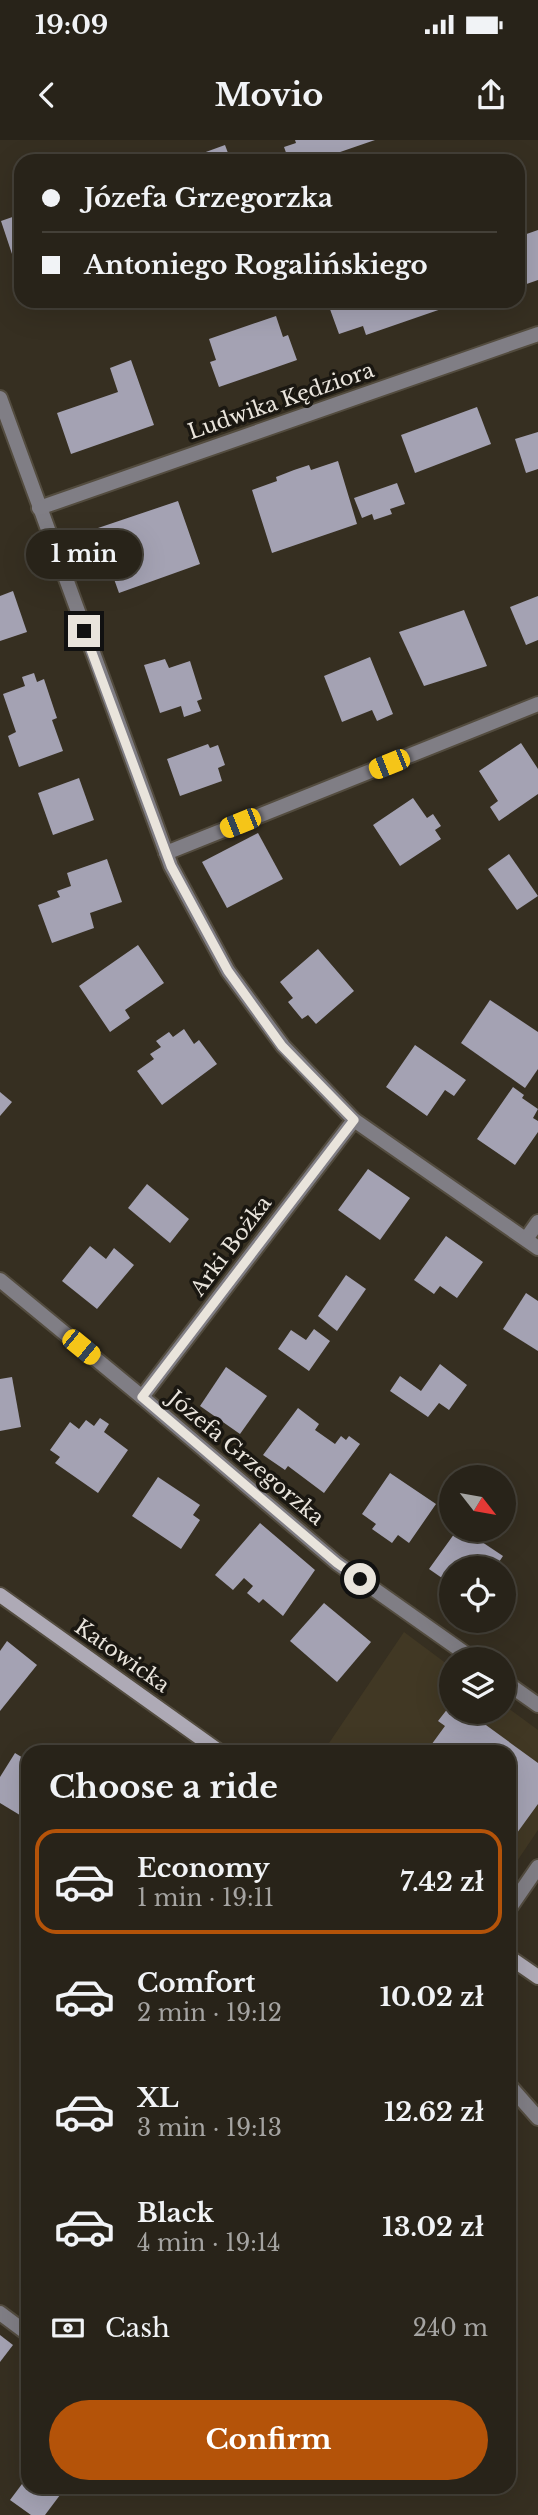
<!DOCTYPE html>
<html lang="en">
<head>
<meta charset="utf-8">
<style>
	body { margin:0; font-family:"Libre Baskerville",serif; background:#342f26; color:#f1f3f6; height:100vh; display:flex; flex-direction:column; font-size:26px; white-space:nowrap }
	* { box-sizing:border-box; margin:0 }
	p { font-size:23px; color:#a5a4a2 }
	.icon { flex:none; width:38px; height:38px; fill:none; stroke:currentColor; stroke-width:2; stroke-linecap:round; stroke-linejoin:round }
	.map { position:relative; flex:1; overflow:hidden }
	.side { position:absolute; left:21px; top:1605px; width:495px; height:749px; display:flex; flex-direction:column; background:#282319; border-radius:21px; box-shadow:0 7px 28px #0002,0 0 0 2px #444038 }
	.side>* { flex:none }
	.guide { position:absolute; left:14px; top:14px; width:511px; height:154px; border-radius:21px; box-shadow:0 7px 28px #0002,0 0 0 2px #444038; display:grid; align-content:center; height:154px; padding:0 28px; background:#282319 }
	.needle { width:46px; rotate:121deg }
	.controls { position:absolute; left:439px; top:1325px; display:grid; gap:14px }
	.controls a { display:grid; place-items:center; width:77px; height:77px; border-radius:50%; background:#282319; box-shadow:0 7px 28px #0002,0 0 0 2px #444038; font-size:35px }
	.end { position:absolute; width:32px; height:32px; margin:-16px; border:9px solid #e9e4dc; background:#111; box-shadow:0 0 0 4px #111 }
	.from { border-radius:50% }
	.bubble { position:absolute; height:49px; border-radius:24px; background:#282319; box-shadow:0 7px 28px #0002,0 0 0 2px #444038; font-size:23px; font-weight:700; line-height:49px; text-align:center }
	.car { position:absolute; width:21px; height:42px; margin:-21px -10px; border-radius:9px; box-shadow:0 0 5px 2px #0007; background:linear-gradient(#f5c518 24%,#345 0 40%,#f5c518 0 76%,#345 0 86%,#f5c518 0) }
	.guide b { display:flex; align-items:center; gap:24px; height:66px; font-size:26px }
	.guide b+b { border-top:2px solid #444038 }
	.guide i { width:18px; height:18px; background:#f1f3f6 }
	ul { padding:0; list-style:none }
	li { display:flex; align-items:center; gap:21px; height:105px; margin:0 14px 10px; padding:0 14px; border:4px solid transparent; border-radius:21px }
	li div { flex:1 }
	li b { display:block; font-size:26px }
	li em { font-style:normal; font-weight:700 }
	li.current { border-color:#b45309 }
	li>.icon { width:63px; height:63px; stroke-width:1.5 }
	h2 { padding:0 28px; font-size:32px; line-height:84px }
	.pay { display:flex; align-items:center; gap:18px; height:77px; padding:0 28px; font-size:26px }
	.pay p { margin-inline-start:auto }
	.button { display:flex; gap:14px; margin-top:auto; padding:14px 28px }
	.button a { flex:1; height:80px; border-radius:42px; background:#b45309; color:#fff; font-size:28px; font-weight:700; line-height:80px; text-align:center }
	.status { display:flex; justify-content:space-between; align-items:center; height:49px; padding:0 35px; background:#282319; direction:ltr }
	.status svg { height:19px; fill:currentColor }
	header { display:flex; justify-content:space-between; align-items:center; height:91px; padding:0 28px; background:#282319; font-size:32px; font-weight:700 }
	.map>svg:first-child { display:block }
	.built { fill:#413824 }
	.building { fill:#a4a2b3 }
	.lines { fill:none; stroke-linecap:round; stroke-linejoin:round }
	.lane-casing { stroke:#534c3f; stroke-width:18 }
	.street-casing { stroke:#534c3f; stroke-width:18 }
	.secondary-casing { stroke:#534c3f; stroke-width:18 }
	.lane { stroke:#807e85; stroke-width:14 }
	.street { stroke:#807e85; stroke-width:14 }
	.secondary { stroke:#aeaab6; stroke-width:14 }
	.route { stroke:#e9e4dc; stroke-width:9 }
	.labels { text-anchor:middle; stroke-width:7; stroke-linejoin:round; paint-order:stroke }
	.street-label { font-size:21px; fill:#e9e4dc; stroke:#1a1711 }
</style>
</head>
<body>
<div class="status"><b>19:09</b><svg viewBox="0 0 49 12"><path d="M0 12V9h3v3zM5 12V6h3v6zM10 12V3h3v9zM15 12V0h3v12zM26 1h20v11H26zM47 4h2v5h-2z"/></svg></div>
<header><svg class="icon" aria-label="back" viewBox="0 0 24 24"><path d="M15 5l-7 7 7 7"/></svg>Movio<svg class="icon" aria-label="share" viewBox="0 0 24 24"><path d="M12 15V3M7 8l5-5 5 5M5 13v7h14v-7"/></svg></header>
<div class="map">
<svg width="538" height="2375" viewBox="0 0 538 2375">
	<rect width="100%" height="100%" fill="#362f21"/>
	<polygon class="built" points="404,1492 451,1527 452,1572 504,1572 504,1565 538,1590 538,1690 509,1733 509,1612 323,1612"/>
	<g class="building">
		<polygon points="295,0 375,0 314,21 289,21 284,7 296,3"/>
		<polygon points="225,5 231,21 181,21"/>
		<polygon points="21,74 21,117 14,120 1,81"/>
		<polygon points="538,90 538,140 518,147 518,97"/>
		<polygon points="327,161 448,161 450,166 366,195 363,186 339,194"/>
		<polygon points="276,176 283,197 288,195 297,220 219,247 210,222 216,220 209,199"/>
		<polygon points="131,220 154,285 71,314 57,273 118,252 110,228"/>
		<polygon points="477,267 491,304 415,333 401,295"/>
		<polygon points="538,292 538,329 526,333 515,299"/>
		<polygon points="338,321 357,384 272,413 252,350 277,341 276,337 294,330 309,325 311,330"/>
		<polygon points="397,343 405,364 390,369 392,374 374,380 372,374 362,378 354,358"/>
		<polygon points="178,361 200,424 119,453 114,439 108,441 104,429 112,426 98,388"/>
		<polygon points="13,451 27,492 0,501 0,456"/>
		<polygon points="538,456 538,500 526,505 510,467"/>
		<polygon points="464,470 487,526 424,546 399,492"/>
		<polygon points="370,517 393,574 377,581 372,570 342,582 324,536"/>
		<polygon points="165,519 169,528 190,521 202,559 197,561 201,571 184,577 181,566 160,573 144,525"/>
		<polygon points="34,533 37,542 44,539 57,578 52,580 63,611 19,627 8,596 16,592 3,554 25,546 22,537"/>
		<polygon points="521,603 538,629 538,654 499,681 490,667 498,661 479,631"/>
		<polygon points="208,604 210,608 218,605 225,625 218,628 222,641 180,656 167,619"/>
		<polygon points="79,638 94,680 53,695 38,653"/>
		<polygon points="413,658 427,678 433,674 441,686 435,690 441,699 400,726 373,685"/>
		<polygon points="258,693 283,739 227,768 202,722"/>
		<polygon points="509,714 538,756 517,770 488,729"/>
		<polygon points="107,719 122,762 90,773 94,788 52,803 38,765 60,757 57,751 71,746 67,733"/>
		<polygon points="138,805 164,843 125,870 130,878 110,892 79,846"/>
		<polygon points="318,809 354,851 316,884 308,875 302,879 288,862 293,858 280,842"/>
		<polygon points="490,860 538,892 538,929 525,948 461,903"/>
		<polygon points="184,889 194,904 199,900 217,924 162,965 137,931 154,919 150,914 161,907 156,901 169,892 173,897"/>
		<polygon points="415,905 466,940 454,956 445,950 427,976 386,947"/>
		<polygon points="513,947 524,955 522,958 538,969 533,978 538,981 538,992 515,1025 477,999"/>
		<polygon points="0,952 12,962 0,976"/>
		<polygon points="368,1029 410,1058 380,1100 338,1070"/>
		<polygon points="147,1044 189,1079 170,1103 128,1068"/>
		<polygon points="446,1096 483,1122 457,1158 440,1146 434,1154 414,1140"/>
		<polygon points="90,1106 106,1119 114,1108 134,1125 97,1169 62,1141"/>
		<polygon points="346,1135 366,1149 337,1191 318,1176"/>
		<polygon points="526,1153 538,1161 538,1211 503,1189"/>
		<polygon points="314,1189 330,1201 309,1231 278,1209 291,1190 306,1200"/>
		<polygon points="440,1224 467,1245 449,1270 439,1263 428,1277 390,1251 400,1236 421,1251"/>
		<polygon points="226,1227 267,1256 240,1294 200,1266"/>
		<polygon points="12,1237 21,1287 0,1291 0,1239"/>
		<polygon points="298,1268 319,1284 315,1290 335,1304 341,1296 346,1300 349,1296 360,1304 324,1353 288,1326 285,1330 263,1315"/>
		<polygon points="100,1278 109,1284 104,1292 128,1310 98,1353 55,1323 60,1317 50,1310 70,1282 79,1289 86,1280 94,1286"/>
		<polygon points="390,1333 436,1364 409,1403 398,1395 392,1403 372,1389 376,1384 362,1374"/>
		<polygon points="158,1337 200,1365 193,1375 200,1380 181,1409 132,1376"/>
		<polygon points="260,1383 315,1430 283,1476 263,1459 259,1463 247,1453 253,1446 244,1438 233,1450 215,1435"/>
		<polygon points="457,1390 464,1390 503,1416 495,1428 452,1428 452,1445 429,1429"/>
		<polygon points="324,1463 371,1502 337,1542 290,1501"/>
		<polygon points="7,1501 37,1525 0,1571 0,1511"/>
		<polygon points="452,1563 452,1572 468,1572 538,1623 538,1664 509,1704 509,1612 426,1612 445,1586 438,1581"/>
		<polygon points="15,1613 28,1621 28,1680 0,1663 0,1637"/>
		<polygon points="0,2195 13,2205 0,2222"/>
		<polygon points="28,2336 28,2347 66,2347 45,2375 31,2375 10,2360"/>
	</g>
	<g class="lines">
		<defs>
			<polyline id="lane" points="0,2173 28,2194"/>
			<g id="street">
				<polyline points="0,258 171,726 228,831 283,906 354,980 538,1108"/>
				<polyline points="39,368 538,194"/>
				<polyline points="166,713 538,564"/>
				<polyline points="526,1099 538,1082"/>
				<polyline points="0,1140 142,1257 337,1423 473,1519"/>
				<polyline points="142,1257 354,980"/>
				<polyline points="504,1541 538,1565"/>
				<polyline points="509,1769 538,1727"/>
				<polyline points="509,1945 538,1978"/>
			</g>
			<g id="secondary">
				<polyline points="0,1455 220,1612"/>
				<polyline points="509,1817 538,1837"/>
			</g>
		</defs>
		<use href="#lane" class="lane-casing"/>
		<use href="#street" class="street-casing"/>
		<use href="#secondary" class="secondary-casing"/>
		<use href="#lane" class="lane"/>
		<use href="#street" class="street"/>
		<use href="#secondary" class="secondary"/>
	</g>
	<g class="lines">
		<polyline class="route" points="84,491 171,726 228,831 282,906 354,980 142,1257 337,1423 360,1439"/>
	</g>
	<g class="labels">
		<g class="street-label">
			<text transform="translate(281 261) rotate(-19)" y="7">Ludwika Kędziora</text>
			<text transform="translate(231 1106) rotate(-53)" y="7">Arki Bożka</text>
			<text transform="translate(246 1318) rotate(40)" y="7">Józefa Grzegorzka</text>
			<text transform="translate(122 1516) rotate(35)" y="7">Katowicka</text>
		</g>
	</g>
</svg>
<div class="controls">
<a><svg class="needle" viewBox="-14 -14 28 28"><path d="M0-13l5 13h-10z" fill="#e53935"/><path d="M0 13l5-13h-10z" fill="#a5a4a2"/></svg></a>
<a><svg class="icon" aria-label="locate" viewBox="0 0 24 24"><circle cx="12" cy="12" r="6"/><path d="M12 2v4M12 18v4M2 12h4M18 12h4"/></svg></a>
<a><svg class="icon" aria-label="layers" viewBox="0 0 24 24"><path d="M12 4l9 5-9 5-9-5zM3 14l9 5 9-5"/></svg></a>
</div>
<i class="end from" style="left:360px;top:1439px"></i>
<i class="end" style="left:84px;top:491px"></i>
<div class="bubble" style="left:26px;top:390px;width:116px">1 min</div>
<i class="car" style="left:389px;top:624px;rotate:248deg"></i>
<i class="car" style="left:240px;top:683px;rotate:248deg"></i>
<i class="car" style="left:81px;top:1207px;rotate:129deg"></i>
<div class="guide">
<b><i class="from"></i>Józefa Grzegorzka</b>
<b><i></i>Antoniego Rogalińskiego</b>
</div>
<section class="side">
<h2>Choose a ride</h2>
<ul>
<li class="current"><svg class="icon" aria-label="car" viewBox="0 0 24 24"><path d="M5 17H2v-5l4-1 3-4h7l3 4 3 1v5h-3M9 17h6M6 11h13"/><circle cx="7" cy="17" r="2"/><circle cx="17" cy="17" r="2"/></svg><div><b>Economy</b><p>1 min · 19:11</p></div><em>7.42 zł</em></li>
<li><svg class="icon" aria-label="car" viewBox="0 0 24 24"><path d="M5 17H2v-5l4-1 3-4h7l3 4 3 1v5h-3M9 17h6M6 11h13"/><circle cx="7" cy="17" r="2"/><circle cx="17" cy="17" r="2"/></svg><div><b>Comfort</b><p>2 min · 19:12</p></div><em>10.02 zł</em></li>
<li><svg class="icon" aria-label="car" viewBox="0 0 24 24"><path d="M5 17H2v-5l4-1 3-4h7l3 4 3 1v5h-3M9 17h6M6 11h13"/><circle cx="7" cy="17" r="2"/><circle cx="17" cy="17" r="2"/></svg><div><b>XL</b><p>3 min · 19:13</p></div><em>12.62 zł</em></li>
<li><svg class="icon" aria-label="car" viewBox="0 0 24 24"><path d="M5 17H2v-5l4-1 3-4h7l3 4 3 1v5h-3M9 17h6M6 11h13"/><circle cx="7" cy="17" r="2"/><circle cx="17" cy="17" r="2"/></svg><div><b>Black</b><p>4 min · 19:14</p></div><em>13.02 zł</em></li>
</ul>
<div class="pay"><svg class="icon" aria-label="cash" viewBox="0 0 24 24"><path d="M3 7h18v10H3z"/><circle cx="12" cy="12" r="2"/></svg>Cash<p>240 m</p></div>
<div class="button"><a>Confirm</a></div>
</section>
</div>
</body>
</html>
